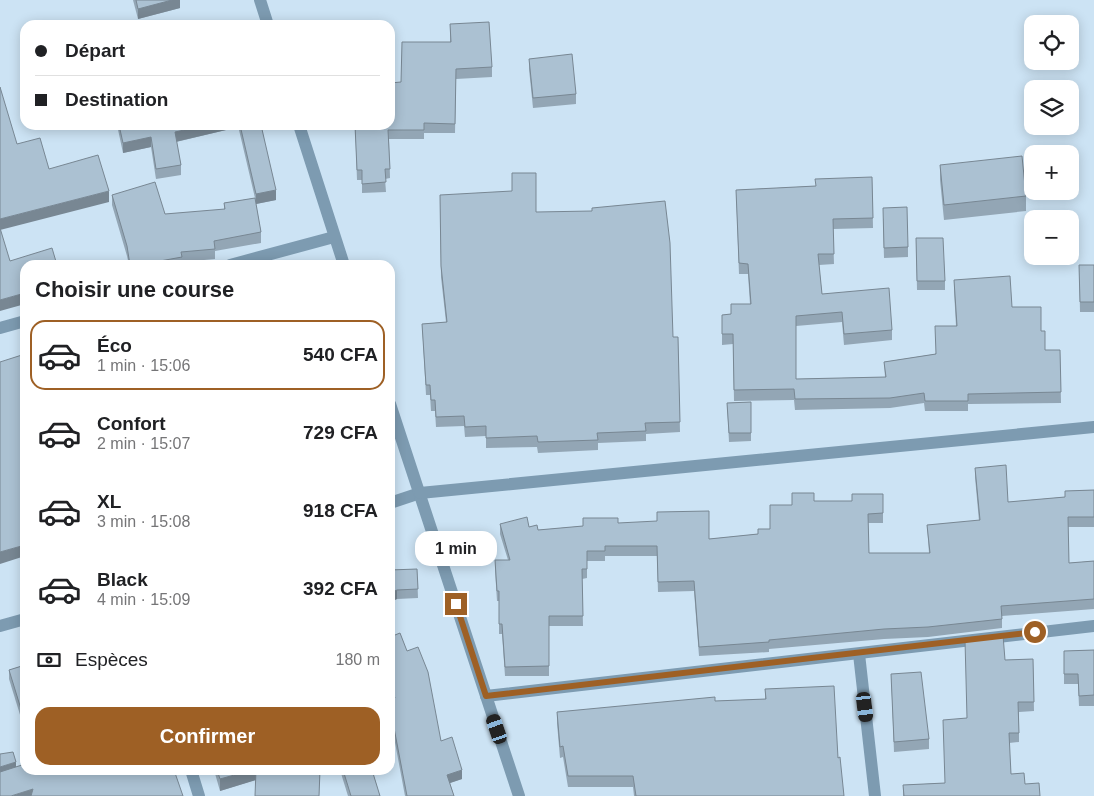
<!DOCTYPE html>
<html lang="fr">
<head>
<meta charset="utf-8">
<style>
	body { margin:0; font-family:Helvetica,sans-serif; background:#f6f6f6; color:#202124; height:100vh; display:flex; flex-direction:column; font-size:19px; white-space:nowrap }
	* { box-sizing:border-box; margin:0 }
	p { font-size:16px; color:#757577 }
	.icon { flex:none; width:28px; height:28px; fill:none; stroke:currentColor; stroke-width:2; stroke-linecap:round; stroke-linejoin:round }
	.map { position:relative; flex:1; overflow:hidden }
	.sheet { position:absolute; left:20px; top:260px; width:375px; height:515px; display:flex; flex-direction:column; background:#fff; border-radius:15px; box-shadow:0 2px 12px #0003 }
	.sheet>* { flex:none }
	.banner { position:absolute; left:20px; top:20px; width:375px; height:110px; border-radius:15px; box-shadow:0 2px 12px #0003; display:grid; align-content:center; height:110px; padding:0 15px; background:#fff }
	.controls { position:absolute; left:1024px; top:15px; display:grid; gap:10px }
	.controls a { display:grid; place-items:center; width:55px; height:55px; border-radius:10px; background:#fff; box-shadow:0 2px 12px #0003; font-size:25px }
	.end { position:absolute; width:22px; height:22px; margin:-11px; border:6px solid #9e6025; background:#fff; box-shadow:0 0 0 2px #fff }
	.from { border-radius:50% }
	.bubble { position:absolute; height:35px; border-radius:15px; background:#fff; box-shadow:0 2px 12px #0003; font-size:16px; font-weight:600; line-height:35px; text-align:center }
	.car { position:absolute; width:15px; height:30px; margin:-15px -8px; border-radius:6px; box-shadow:0 0 4px 1px #0007; background:linear-gradient(#222 24%,#8ab4d8 0 40%,#222 0 76%,#8ab4d8 0 86%,#222 0) }
	.banner b { display:flex; align-items:center; gap:18px; height:48px; font-size:19px }
	.banner b+b { border-top:1px solid #e0e0e0 }
	.banner i { width:12px; height:12px; background:#202124 }
	ul { padding:0; list-style:none }
	li { display:flex; align-items:center; gap:15px; height:70px; margin:0 10px 8px; padding:0 5px; border:2px solid transparent; border-radius:15px }
	li div { flex:1 }
	li b { display:block; font-size:19px }
	li em { font-style:normal; font-weight:600 }
	li.current { border-color:#9e6025 }
	li>.icon { width:45px; height:45px; stroke-width:1.5 }
	h2 { padding:0 15px; font-size:22px; line-height:60px }
	.pay { display:flex; align-items:center; gap:12px; height:55px; padding:0 15px; font-size:19px }
	.pay p { margin-inline-start:auto }
	.action { display:flex; gap:10px; margin-top:auto; padding:10px 15px }
	.action a { flex:1; height:58px; border-radius:15px; background:#9e6025; color:#fff; font-size:20px; font-weight:600; line-height:58px; text-align:center }
	.map>svg:first-child { display:block }
	.lines { fill:none; stroke-linecap:round; stroke-linejoin:round }
	.minor { stroke:#7d9bb1; stroke-width:12 }
	.tertiary { stroke:#7d9bb1; stroke-width:12 }
	.wall { fill:#93a6b5 }
	.shaded-wall { fill:#788793 }
	.building { fill:#abc1d2; stroke:#788793 }
	.route { stroke:#9e6025; stroke-width:6 }
</style>
</head>
<body>
<div class="map">
<svg width="1094" height="796" viewBox="0 0 1094 796">
	<rect width="100%" height="100%" fill="#cce3f4"/>
	<g class="lines">
		<g class="minor">
			<polyline points="230,265 334,237"/>
			<polyline points="0,328 25,321"/>
			<polyline points="390,503 420,493"/>
			<polyline points="0,626 25,619"/>
			<polyline points="859,654 875,796"/>
			<polyline points="486,696 1094,626"/>
			<polyline points="191,770 199,796"/>
		</g>
		<g class="tertiary">
			<polyline points="260,0 268,25"/>
			<polyline points="299,125 344,265"/>
			<polyline points="390,404 519,796"/>
			<polyline points="420,493 1094,427"/>
		</g>
	</g>
	<g class="wall">
		<polygon points="133,0 180,0 180,8 138,19"/>
		<polygon points="450,24 492,67 492,77 456,79 455,133 424,133 424,139 389,139 390,178 385,179 386,192 362,193 362,180 357,180 355,125 390,125 401,82 450,42"/>
		<polygon points="529,59 576,94 576,104 533,108 529,69"/>
		<polygon points="117,125 226,125 226,130 176,142 181,165 181,175 156,179 151,147 123,153"/>
		<polygon points="239,125 261,125 276,200 256,204 261,232 261,243 215,251 215,259 182,262 182,265 129,265 127,256 112,205 112,195 165,214 224,210 224,203 255,198 239,130"/>
		<polygon points="940,165 1026,196 1026,211 944,220 940,180"/>
		<polygon points="872,177 873,228 833,229 834,264 819,265 822,294 892,330 892,340 844,345 842,322 796,326 796,379 885,377 884,362 935,354 956,326 954,290 954,280 1012,307 1041,331 1045,350 1060,350 1061,403 968,404 968,411 925,411 924,403 890,408 795,410 794,400 734,401 733,344 722,345 722,315 731,314 750,304 748,274 739,274 736,190 815,186"/>
		<polygon points="440,195 536,212 673,337 678,337 680,432 646,434 646,441 598,443 598,450 538,453 537,447 486,448 486,436 465,437 464,426 436,427 435,411 431,411 430,395 426,395 422,324 446,322 441,277"/>
		<polygon points="883,218 908,247 908,257 884,258"/>
		<polygon points="916,238 945,281 945,290 917,290"/>
		<polygon points="1079,265 1094,265 1094,312 1080,312"/>
		<polygon points="751,402 751,441 729,442 727,403"/>
		<polygon points="975,468 1008,502 1065,497 1065,491 1094,490 1094,527 1068,527 1069,563 1094,561 1094,609 1002,616 1002,628 928,637 884,639 769,649 769,652 699,656 694,591 658,592 657,556 605,556 605,561 587,561 587,578 582,579 583,626 549,626 549,676 505,676 502,634 499,634 499,601 497,601 495,570 495,560 508,560 500,534 500,524 529,527 538,530 618,523 709,539 758,534 770,529 792,505 814,501 852,501 883,494 883,523 868,523 869,553 929,553 927,525 979,521 975,477"/>
		<polygon points="417,569 418,598 397,599 390,602 390,570"/>
		<polygon points="390,637 441,741 462,779 450,783 454,796 405,796 390,716 390,699 392,698 390,693"/>
		<polygon points="1094,650 1094,706 1079,706 1078,684 1064,684 1064,651"/>
		<polygon points="1033,659 1034,711 1019,712 1019,742 1009,743 1011,774 1040,796 903,796 903,785 945,783 1005,660"/>
		<polygon points="25,665 25,731 9,679 9,670"/>
		<polygon points="891,674 929,739 929,749 894,752"/>
		<polygon points="765,689 838,758 844,796 634,796 633,787 568,787 563,757 560,758 557,723 557,712 715,701 765,699"/>
		<polygon points="214,770 320,770 319,796 255,780 220,791"/>
		<polygon points="340,770 372,770 380,796 348,796"/>
	</g>
	<g class="shaded-wall">
		<polygon points="172,0 180,0 180,8 138,19 138,9"/>
		<polygon points="207,125 226,125 226,130 175,142 175,132"/>
		<polygon points="151,137 151,147 123,153 123,143"/>
		<polygon points="276,190 276,200 256,204 256,194"/>
		<polygon points="109,191 109,202 0,230 0,219"/>
		<polygon points="25,293 25,304 0,311 0,300"/>
		<polygon points="25,545 25,556 0,564 0,552"/>
		<polygon points="397,590 397,599 390,602 390,593"/>
		<polygon points="16,762 16,772 0,777 0,767"/>
		<polygon points="252,770 256,770 256,780 220,791 220,779"/>
		<polygon points="462,770 462,779 447,784 447,775"/>
		<polygon points="33,789 33,796 11,796"/>
	</g>
	<g class="building">
		<polygon points="136,0 172,0 138,9"/>
		<polygon points="489,22 492,67 456,69 455,124 424,123 424,130 388,130 390,169 385,169 386,182 362,184 362,170 357,170 355,125 390,125 390,83 401,82 402,42 451,42 450,24"/>
		<polygon points="572,54 576,94 533,98 529,59"/>
		<polygon points="0,87 17,144 40,138 49,169 98,155 109,191 0,219"/>
		<polygon points="119,125 207,125 175,132 181,165 156,169 151,137 123,143"/>
		<polygon points="240,125 261,125 276,190 256,194"/>
		<polygon points="1022,156 1026,196 944,205 940,165"/>
		<polygon points="512,173 536,173 536,212 592,211 592,208 665,201 670,243 673,337 678,337 680,422 645,423 646,431 597,433 598,440 538,442 537,436 486,438 486,426 465,427 464,416 436,417 435,400 431,400 430,385 426,385 422,324 447,322 441,266 440,195 512,191"/>
		<polygon points="872,177 873,218 833,219 834,254 818,254 822,294 889,288 892,330 844,334 842,312 796,316 796,379 886,377 884,362 936,354 935,326 957,326 954,280 1010,276 1012,307 1041,307 1041,331 1045,331 1045,350 1060,350 1061,392 968,394 968,401 925,401 924,393 890,398 795,399 794,389 734,390 733,334 722,334 722,315 731,314 731,304 751,304 748,264 739,263 736,190 816,186 815,179"/>
		<polygon points="155,182 165,214 225,209 224,203 255,198 261,232 214,241 215,249 181,252 182,257 138,265 130,265 127,246 112,195"/>
		<polygon points="907,207 908,247 884,248 883,208"/>
		<polygon points="0,228 10,261 52,248 57,265 25,265 25,293 0,300"/>
		<polygon points="916,238 943,238 945,281 917,281"/>
		<polygon points="1079,265 1094,265 1094,302 1080,302"/>
		<polygon points="25,354 25,545 0,552 0,362"/>
		<polygon points="751,402 751,433 729,433 727,403"/>
		<polygon points="1006,465 1008,502 1065,497 1065,491 1094,490 1094,517 1068,517 1069,563 1094,561 1094,599 1001,606 1002,619 928,627 884,629 769,640 769,642 699,647 694,581 658,582 657,546 605,546 605,551 587,551 587,569 582,569 583,616 549,616 549,666 505,667 502,624 499,624 499,591 497,591 495,560 510,560 500,524 527,517 529,527 537,525 538,530 583,526 583,518 618,518 618,523 657,521 657,512 709,511 709,539 758,534 758,529 770,529 770,505 792,505 792,493 814,493 814,501 852,501 852,494 883,494 883,513 868,514 869,553 930,553 927,525 980,520 975,468"/>
		<polygon points="417,569 418,589 397,590 390,593 390,570"/>
		<polygon points="400,633 407,651 418,647 428,672 441,741 452,737 462,770 447,775 454,796 407,796 390,707 390,699 395,698 390,684 390,637"/>
		<polygon points="1003,635 1005,660 1033,659 1034,702 1018,702 1019,733 1009,733 1011,774 1024,773 1025,784 1039,783 1040,796 904,796 903,785 945,783 943,720 967,718 965,640"/>
		<polygon points="1094,650 1094,695 1079,696 1078,674 1064,674 1064,651"/>
		<polygon points="25,665 25,722 9,670"/>
		<polygon points="921,672 929,739 894,742 891,674"/>
		<polygon points="834,686 838,758 840,757 844,796 636,796 633,776 568,776 563,746 560,747 557,712 715,697 715,701 766,699 765,689"/>
		<polygon points="13,752 16,762 0,767 0,754"/>
		<polygon points="25,764 25,770 174,770 183,796 31,796 33,789 11,796 0,796 0,772"/>
		<polygon points="217,770 252,770 220,779"/>
		<polygon points="256,770 320,770 319,796 255,796"/>
		<polygon points="343,770 372,770 380,796 351,796"/>
	</g>
	<g class="lines">
		<polyline class="route" points="456,604 486,696 1035,632"/>
	</g>
</svg>
<div class="controls">
<a><svg class="icon" aria-label="locate" viewBox="0 0 24 24"><circle cx="12" cy="12" r="6"/><path d="M12 2v4M12 18v4M2 12h4M18 12h4"/></svg></a>
<a><svg class="icon" aria-label="layers" viewBox="0 0 24 24"><path d="M12 4l9 5-9 5-9-5zM3 14l9 5 9-5"/></svg></a>
<a>+</a>
<a>−</a>
</div>
<i class="end from" style="left:1035px;top:632px"></i>
<i class="end" style="left:456px;top:604px"></i>
<div class="bubble" style="left:415px;top:531px;width:82px">1 min</div>
<i class="car" style="left:865px;top:707px;rotate:173deg"></i>
<i class="car" style="left:497px;top:729px;rotate:341deg"></i>
<div class="banner">
<b><i class="from"></i>Départ</b>
<b><i></i>Destination</b>
</div>
<section class="sheet">
<h2>Choisir une course</h2>
<ul>
<li class="current"><svg class="icon" aria-label="car" viewBox="0 0 24 24"><path d="M5 17H2v-5l4-1 3-4h7l3 4 3 1v5h-3M9 17h6M6 11h13"/><circle cx="7" cy="17" r="2"/><circle cx="17" cy="17" r="2"/></svg><div><b>Éco</b><p>1 min · 15:06</p></div><em>540 CFA</em></li>
<li><svg class="icon" aria-label="car" viewBox="0 0 24 24"><path d="M5 17H2v-5l4-1 3-4h7l3 4 3 1v5h-3M9 17h6M6 11h13"/><circle cx="7" cy="17" r="2"/><circle cx="17" cy="17" r="2"/></svg><div><b>Confort</b><p>2 min · 15:07</p></div><em>729 CFA</em></li>
<li><svg class="icon" aria-label="car" viewBox="0 0 24 24"><path d="M5 17H2v-5l4-1 3-4h7l3 4 3 1v5h-3M9 17h6M6 11h13"/><circle cx="7" cy="17" r="2"/><circle cx="17" cy="17" r="2"/></svg><div><b>XL</b><p>3 min · 15:08</p></div><em>918 CFA</em></li>
<li><svg class="icon" aria-label="car" viewBox="0 0 24 24"><path d="M5 17H2v-5l4-1 3-4h7l3 4 3 1v5h-3M9 17h6M6 11h13"/><circle cx="7" cy="17" r="2"/><circle cx="17" cy="17" r="2"/></svg><div><b>Black</b><p>4 min · 15:09</p></div><em>392 CFA</em></li>
</ul>
<div class="pay"><svg class="icon" aria-label="cash" viewBox="0 0 24 24"><path d="M3 7h18v10H3z"/><circle cx="12" cy="12" r="2"/></svg>Espèces<p>180 m</p></div>
<div class="action"><a>Confirmer</a></div>
</section>
</div>
</body>
</html>
